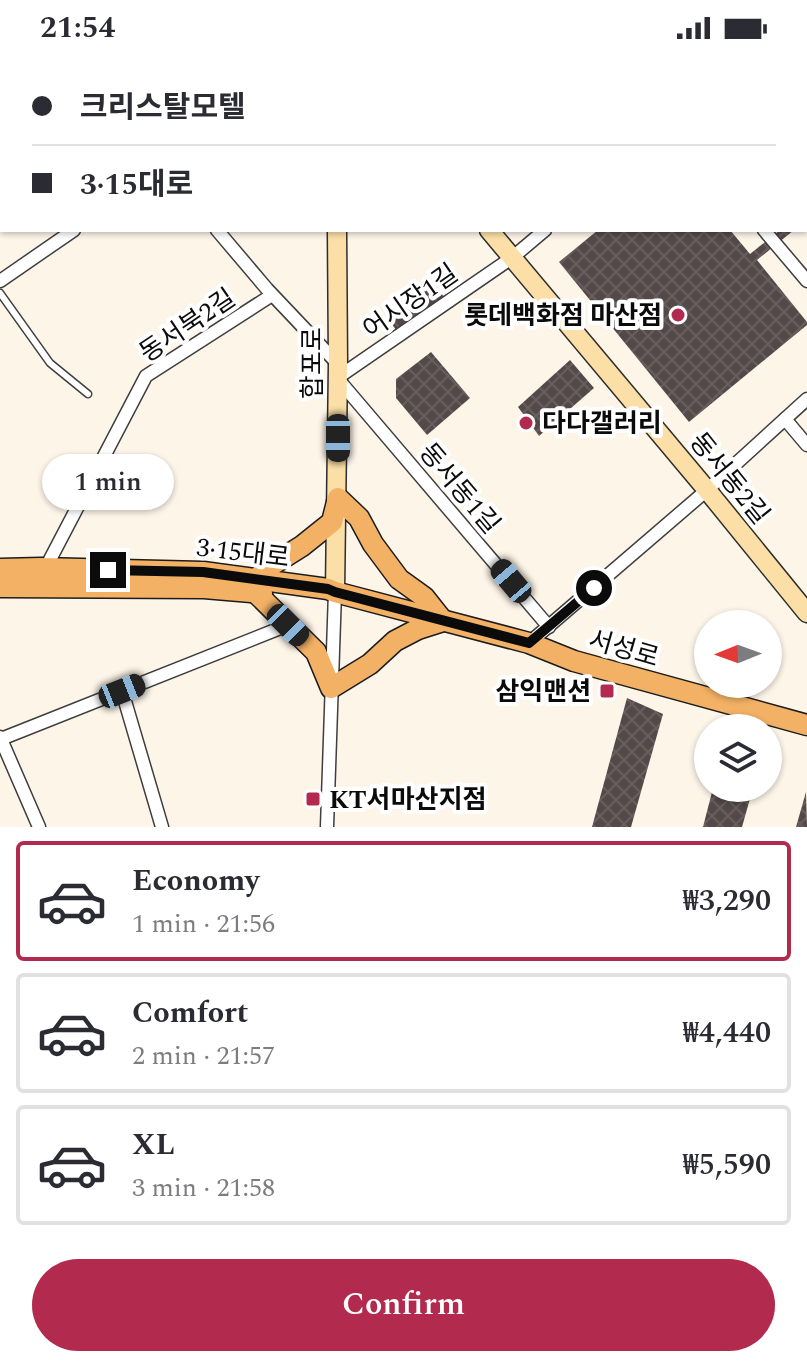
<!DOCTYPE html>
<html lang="en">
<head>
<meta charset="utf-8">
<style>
	body { margin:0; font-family:Spectral,"Noto Sans KR",serif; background:#f2f2f3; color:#2b2b33; height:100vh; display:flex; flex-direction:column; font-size:30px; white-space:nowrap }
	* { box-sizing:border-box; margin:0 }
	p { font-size:26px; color:#7c7c81 }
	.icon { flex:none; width:44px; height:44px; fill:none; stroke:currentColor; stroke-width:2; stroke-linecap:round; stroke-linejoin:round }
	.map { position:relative; height:771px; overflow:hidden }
	.panel { display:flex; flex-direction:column; background:#fff; flex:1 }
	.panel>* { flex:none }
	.top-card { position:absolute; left:0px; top:0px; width:808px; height:176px; box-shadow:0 2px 6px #0004; display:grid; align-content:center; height:176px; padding:0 32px; background:#fff }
	.needle { width:52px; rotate:269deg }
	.buttons { position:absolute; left:694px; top:554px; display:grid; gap:16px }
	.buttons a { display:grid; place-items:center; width:88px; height:88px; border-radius:50%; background:#fff; box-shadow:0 2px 6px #0004; font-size:40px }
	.end { position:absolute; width:36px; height:36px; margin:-18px; border:10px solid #0b0b0b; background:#fff; box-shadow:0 0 0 4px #fff }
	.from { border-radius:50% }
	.bubble { position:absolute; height:56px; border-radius:28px; background:#fff; box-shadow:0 2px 6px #0004; font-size:26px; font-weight:600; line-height:56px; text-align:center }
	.car { position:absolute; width:24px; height:48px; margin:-24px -12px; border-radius:10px; box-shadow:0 0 6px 2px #0007; background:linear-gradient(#222 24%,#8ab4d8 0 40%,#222 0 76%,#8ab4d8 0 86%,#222 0) }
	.top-card b { display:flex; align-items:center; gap:28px; height:76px; font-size:30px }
	.top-card b+b { border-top:2px solid #e1e1e2 }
	.top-card i { width:20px; height:20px; background:#2b2b33 }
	ul { padding:14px 0 0; list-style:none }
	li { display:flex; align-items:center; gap:24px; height:120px; margin:0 16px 12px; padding:0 16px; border:4px solid #e1e1e2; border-radius:8px }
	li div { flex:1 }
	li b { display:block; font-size:30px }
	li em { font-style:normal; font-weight:600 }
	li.current { border-color:#b32a4f }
	li>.icon { width:72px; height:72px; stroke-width:1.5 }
	.button { display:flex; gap:16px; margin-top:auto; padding:16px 32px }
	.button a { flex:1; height:92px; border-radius:48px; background:#b32a4f; color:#fff; font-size:32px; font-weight:600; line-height:92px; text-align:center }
	.status { display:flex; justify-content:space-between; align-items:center; height:56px; padding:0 40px; background:#fff; direction:ltr }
	.status svg { height:22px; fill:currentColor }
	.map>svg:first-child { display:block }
	.building { fill:url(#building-cross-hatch) }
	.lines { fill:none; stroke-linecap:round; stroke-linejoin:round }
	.service-casing { stroke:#3e3e3e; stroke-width:9 }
	.minor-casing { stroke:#3e3e3e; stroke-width:15 }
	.secondary-casing { stroke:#2d2d2d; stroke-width:21 }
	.primary-casing { stroke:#1c1c1c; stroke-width:23 }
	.service { stroke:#fff; stroke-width:6 }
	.minor { stroke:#fff; stroke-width:12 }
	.secondary { stroke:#fbdfa7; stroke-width:18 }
	.primary { stroke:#f2b165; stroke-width:20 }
	.route { stroke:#0b0b0b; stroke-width:10 }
	.poi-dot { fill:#b32a4f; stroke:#fff; stroke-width:3 }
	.labels { text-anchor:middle; stroke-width:8; stroke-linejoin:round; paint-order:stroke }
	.street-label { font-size:26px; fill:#0b0b0b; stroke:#fff }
	.poi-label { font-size:26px; font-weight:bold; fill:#0b0b0b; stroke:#fff; text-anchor:end }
</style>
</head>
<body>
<div class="status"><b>21:54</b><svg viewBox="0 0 49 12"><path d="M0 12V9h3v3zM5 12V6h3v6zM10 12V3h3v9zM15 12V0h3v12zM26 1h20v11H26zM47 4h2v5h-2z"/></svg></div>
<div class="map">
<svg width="807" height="771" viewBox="0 0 807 771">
	<defs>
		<pattern id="building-cross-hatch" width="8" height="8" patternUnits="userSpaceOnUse" patternTransform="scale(2)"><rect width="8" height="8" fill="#534948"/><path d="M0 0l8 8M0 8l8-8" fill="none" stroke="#675f5e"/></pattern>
	</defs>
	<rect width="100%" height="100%" fill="#fef5e9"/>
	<g class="building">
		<polygon points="598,174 730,174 750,198 780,174 794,174 757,204 807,266 807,269 689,366 559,206"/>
		<polygon points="430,222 444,241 399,278 386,260"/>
		<polygon points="431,296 470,342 427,379 396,342 396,323"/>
		<polygon points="570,304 594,332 539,380 518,351"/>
		<polygon points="627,642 663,658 631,771 592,771"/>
		<polygon points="713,732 753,732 742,771 703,771"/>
		<polygon points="806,736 807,771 796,771"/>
	</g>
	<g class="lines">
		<defs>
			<polyline id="service" points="0,237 50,307 88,338"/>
			<g id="minor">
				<polyline points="99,0 100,2"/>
				<polyline points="617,0 619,2"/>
				<polyline points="776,0 778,2"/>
				<polyline points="751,2 753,0"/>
				<polyline points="806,36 807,37"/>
				<polyline points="217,174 267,233 338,308"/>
				<polyline points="545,174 513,201 337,322 549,571"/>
				<polyline points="764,174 807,225"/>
				<polyline points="0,225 74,174"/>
				<polyline points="785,363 807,389"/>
				<polyline points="43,517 146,320 272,239"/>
				<polyline points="529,587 707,434 807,343"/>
				<polyline points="122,635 162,771"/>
				<polyline points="0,681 39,771"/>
				<polyline points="1,683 288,569"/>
				<polyline points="327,771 335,536"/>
			</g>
			<g id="secondary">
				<polyline points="334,0 335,2"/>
				<polyline points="489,174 707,434 807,557"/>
				<polyline points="335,536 338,308 337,174"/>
			</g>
			<g id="primary">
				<polyline points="0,513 41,512 203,516 328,533 335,536 529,587 574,605 807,669"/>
				<polyline points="0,531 204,532 262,537"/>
				<polyline points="255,536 316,596 331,632 370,608 395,585 418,573 443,565 424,541 399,523 373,488 359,462 338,442 332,466 302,490 267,512 257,523"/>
			</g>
		</defs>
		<use href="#service" class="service-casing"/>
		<use href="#minor" class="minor-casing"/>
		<use href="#secondary" class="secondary-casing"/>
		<use href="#primary" class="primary-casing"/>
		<use href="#service" class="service"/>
		<use href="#minor" class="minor"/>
		<use href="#secondary" class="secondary"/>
		<use href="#primary" class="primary"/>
	</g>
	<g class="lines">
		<polyline class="route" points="108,514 203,516 328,533 335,536 529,587 594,532"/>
	</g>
	<g class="poi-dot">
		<circle cx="678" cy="259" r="8"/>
		<circle cx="526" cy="367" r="8"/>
		<rect x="599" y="627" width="16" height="16" rx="4"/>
		<rect x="305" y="735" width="16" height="16" rx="4"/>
	</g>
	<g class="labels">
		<g class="street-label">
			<text transform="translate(410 245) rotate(-35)" y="9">어시장1길</text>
			<text transform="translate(187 269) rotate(-34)" y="9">동서북2길</text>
			<text transform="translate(312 307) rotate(-90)" y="9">합포로</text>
			<text transform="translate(730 422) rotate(51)" y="9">동서동2길</text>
			<text transform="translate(460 432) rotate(50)" y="9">동서동1길</text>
			<text transform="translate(243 496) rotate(7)" y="9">3·15대로</text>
			<text transform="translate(624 592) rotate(16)" y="9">서성로</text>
		</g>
		<g class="poi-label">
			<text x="662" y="268">롯데백화점 마산점</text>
			<text x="542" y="376" text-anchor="start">다다갤러리</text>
			<text x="591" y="644">삼익맨션</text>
			<text x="329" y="752" text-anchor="start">KT서마산지점</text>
		</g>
	</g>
</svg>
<div class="buttons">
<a><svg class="needle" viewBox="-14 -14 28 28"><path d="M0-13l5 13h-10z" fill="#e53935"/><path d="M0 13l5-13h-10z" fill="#7c7c81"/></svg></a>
<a><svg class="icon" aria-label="layers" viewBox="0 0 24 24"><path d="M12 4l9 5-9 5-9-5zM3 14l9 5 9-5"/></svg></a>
</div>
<i class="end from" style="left:594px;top:532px"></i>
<i class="end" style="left:108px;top:514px"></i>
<div class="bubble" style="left:42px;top:398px;width:132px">1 min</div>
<i class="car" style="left:338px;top:382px;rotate:180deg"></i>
<i class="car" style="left:511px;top:525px;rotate:320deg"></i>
<i class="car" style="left:288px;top:569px;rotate:135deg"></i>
<i class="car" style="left:122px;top:635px;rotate:68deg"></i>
<div class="top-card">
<b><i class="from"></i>크리스탈모텔</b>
<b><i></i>3·15대로</b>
</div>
</div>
<section class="panel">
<ul>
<li class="current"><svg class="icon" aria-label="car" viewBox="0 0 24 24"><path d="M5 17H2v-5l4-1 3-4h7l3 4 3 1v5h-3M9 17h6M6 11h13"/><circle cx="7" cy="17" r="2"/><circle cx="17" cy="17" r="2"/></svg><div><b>Economy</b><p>1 min · 21:56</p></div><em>₩3,290</em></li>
<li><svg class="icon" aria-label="car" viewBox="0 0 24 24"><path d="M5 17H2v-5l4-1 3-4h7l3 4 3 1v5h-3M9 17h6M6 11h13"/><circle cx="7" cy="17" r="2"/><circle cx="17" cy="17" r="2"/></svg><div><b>Comfort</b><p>2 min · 21:57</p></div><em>₩4,440</em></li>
<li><svg class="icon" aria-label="car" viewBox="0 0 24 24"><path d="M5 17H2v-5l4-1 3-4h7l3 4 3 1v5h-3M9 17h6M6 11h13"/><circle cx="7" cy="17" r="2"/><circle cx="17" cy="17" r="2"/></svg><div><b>XL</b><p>3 min · 21:58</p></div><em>₩5,590</em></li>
</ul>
<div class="button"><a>Confirm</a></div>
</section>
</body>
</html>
